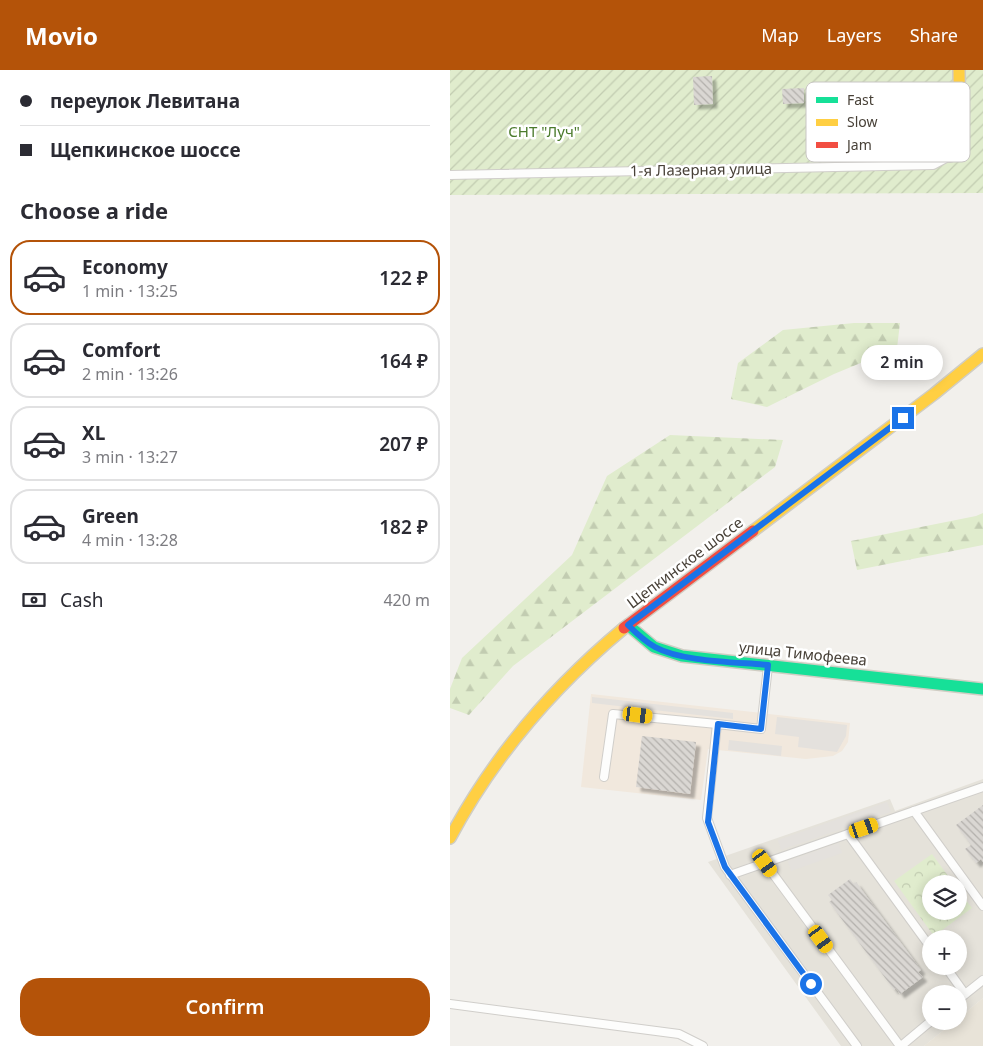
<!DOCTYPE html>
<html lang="en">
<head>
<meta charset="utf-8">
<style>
	body { margin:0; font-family:"Noto Sans",sans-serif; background:#f2f2f3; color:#2b2b33; height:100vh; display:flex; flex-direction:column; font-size:19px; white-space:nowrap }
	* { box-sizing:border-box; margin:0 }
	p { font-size:16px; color:#7c7c81 }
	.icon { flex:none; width:28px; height:28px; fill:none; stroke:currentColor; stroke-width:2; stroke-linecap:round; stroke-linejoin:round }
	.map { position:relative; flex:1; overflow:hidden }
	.sheet { display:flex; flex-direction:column; background:#fff; width:450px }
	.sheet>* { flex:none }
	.hud { display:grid; align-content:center; height:110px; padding:0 20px; background:#fff }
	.tools { position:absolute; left:472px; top:805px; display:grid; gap:10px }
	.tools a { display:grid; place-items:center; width:45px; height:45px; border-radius:50%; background:#fff; box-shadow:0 2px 12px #0003; font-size:25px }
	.end { position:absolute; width:22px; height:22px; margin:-11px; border:6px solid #1a73e8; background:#fff; box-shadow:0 0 0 2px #fff }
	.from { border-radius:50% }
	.bubble { position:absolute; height:35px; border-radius:18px; background:#fff; box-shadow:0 2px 12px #0003; font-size:16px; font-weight:600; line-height:35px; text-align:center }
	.car { position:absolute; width:15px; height:30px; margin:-15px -8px; border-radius:6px; box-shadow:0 0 4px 1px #0007; background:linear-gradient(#f5c518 24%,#345 0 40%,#f5c518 0 76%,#345 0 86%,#f5c518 0) }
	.hud b { display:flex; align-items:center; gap:18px; height:48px; font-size:19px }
	.hud b+b { border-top:1px solid #e1e1e2 }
	.hud i { width:12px; height:12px; background:#2b2b33 }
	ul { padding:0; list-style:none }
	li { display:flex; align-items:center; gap:15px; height:75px; margin:0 10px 8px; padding:0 10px; border:2px solid #e1e1e2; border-radius:20px }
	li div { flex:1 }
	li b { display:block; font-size:19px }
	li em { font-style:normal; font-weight:600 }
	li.current { border-color:#b45309 }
	li>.icon { width:45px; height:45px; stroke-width:1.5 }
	h2 { padding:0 20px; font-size:22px; line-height:60px }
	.pay { display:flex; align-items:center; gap:12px; height:55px; padding:0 20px; font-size:19px }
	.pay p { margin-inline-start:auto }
	.cta { display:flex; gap:10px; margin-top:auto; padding:10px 20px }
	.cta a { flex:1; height:58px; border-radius:20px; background:#b45309; color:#fff; font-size:20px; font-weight:600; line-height:58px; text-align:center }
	header { display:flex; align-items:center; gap:30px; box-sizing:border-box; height:70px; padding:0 25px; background:#b45309; color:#fff }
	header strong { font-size:24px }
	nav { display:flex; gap:28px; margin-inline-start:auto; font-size:18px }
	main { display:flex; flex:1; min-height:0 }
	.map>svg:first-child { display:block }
	.residential { fill:#e5e2da; fill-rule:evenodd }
	.commercial { fill:#f1e8dd }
	.education { fill:#e8e3d8 }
	.forest { fill:url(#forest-firs) }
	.park { fill:url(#park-crowns) }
	.garden { fill:url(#garden-furrows) }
	.parking { fill:#e4e1dd }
	.building { fill:url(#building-back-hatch); filter:url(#shadow) }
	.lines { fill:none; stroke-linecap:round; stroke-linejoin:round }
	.lane-casing { stroke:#d0ceca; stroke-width:10 }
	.fast-casing { stroke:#d0cdc3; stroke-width:14 }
	.slow-casing { stroke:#d0cdc3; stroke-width:14 }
	.jam-casing { stroke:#d0cdc3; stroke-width:14 }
	.lane { stroke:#fdfdfc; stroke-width:8 }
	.fast { stroke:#16e098; stroke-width:11 }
	.slow { stroke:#ffcf43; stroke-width:11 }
	.jam { stroke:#f24e42; stroke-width:11 }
	.route { stroke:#1a73e8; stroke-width:6 }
	.labels { text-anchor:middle; stroke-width:5; stroke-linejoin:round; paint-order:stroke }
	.park-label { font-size:15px; fill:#4a7a2b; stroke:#fff }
	.street-label { font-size:15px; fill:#484138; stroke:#fff }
	.key { fill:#fff; stroke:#c8c6c3; stroke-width:1 }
	.key-label { font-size:14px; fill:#484138 }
</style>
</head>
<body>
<header>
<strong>Movio</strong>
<nav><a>Map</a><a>Layers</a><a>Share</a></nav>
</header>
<main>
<section class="sheet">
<div class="hud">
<b><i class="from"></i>переулок Левитана</b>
<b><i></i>Щепкинское шоссе</b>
</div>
<h2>Choose a ride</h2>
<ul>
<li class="current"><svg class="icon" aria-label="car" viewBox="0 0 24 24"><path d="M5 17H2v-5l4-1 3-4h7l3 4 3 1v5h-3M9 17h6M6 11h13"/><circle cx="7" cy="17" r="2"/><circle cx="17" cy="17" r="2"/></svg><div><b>Economy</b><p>1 min · 13:25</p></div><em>122 ₽</em></li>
<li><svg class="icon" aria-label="car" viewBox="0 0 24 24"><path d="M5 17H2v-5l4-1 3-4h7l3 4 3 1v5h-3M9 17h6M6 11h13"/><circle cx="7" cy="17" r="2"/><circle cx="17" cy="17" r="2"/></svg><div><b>Comfort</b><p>2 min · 13:26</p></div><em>164 ₽</em></li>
<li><svg class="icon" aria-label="car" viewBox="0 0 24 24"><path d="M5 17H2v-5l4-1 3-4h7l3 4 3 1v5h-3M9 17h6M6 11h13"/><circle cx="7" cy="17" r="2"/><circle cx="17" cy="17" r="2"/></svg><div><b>XL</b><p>3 min · 13:27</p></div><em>207 ₽</em></li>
<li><svg class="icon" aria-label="car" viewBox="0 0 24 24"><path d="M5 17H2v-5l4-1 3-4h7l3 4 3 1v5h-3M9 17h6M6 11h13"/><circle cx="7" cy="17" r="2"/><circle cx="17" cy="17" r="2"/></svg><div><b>Green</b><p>4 min · 13:28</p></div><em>182 ₽</em></li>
</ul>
<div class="pay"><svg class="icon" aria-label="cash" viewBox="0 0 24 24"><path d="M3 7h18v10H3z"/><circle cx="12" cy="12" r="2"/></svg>Cash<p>420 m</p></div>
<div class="cta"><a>Confirm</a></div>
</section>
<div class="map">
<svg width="533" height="976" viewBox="0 0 533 976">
	<defs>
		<pattern id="forest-firs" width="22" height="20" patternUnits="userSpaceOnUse" patternTransform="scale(1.25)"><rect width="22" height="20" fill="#e0eccd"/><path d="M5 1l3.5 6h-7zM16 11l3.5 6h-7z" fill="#c2ccb1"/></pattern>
		<pattern id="park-crowns" width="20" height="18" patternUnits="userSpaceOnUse" patternTransform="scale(1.25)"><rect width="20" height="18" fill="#e0eccd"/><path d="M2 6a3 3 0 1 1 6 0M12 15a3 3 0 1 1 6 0" fill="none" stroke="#c2ccb1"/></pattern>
		<pattern id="garden-furrows" width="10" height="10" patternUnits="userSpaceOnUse" patternTransform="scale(1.25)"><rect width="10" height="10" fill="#e0eccd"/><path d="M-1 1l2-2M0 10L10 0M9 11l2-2" fill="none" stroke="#c2ccb1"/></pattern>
		<pattern id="building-back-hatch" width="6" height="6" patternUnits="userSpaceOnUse" patternTransform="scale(1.25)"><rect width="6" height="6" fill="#dad7d3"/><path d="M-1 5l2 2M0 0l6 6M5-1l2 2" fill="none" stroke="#b3b0ac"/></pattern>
		<filter id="shadow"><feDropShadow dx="4.5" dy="4.5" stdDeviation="1" flood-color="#0004"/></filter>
	</defs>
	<rect width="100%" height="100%" fill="#f2f0ec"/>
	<path class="residential" d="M533 709V928L509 948V924H481V951H505L474 976H391L258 792 440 729 445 741ZM481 814H509V841H481ZM481 869H509V896H481Z"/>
	<polygon class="commercial" points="141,624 400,653 398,672 392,681 383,686 356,689 258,679 251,730 131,717"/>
	<polygon class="education" points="533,928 533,976 474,976 505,951 509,951 509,948"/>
	<g class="forest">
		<polygon points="404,253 450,253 447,278 384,304 317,337 281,329 288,293 333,260"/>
		<polygon points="220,365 333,370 325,397 63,596 19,645 0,638 0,619 12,588 122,485 157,406"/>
		<polygon points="533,443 533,475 407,500 401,471 526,446"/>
	</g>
	<polygon class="park" points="482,784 504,814 481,814 481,841 509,841 509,821 522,838 484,866 444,811"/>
	<polygon class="garden" points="0,0 533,0 533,123 0,125"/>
	<g class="parking">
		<polygon points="142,627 283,643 283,649 142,633"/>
		<polygon points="327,647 397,655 396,666 387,682 348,677 349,667 325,664"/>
		<polygon points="279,670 332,676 331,686 278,680"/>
		<polygon points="437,732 441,742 331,780 328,770"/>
		<polygon points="389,773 392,783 341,801 338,791"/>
	</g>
	<g class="building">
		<polygon points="262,6 263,34 244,35 243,7"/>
		<polygon points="354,18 354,33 333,34 332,19"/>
		<polygon points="192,666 246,672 240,724 186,717"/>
		<polygon points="533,735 533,792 531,789 526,793 515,779 521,775 506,755"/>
		<polygon points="400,809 404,814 406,812 471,900 468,902 473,907 450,924 446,918 444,920 379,832 382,830 378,825"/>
	</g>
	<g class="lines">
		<defs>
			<g id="lane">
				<polyline points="0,105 483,95 498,87"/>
				<polyline points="318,596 311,659 267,654 257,748 275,797 407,976"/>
				<polyline points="154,707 163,644 267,654"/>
				<polyline points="464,741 533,836"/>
				<polyline points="398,764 481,878"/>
				<polyline points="315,793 450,976"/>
				<polyline points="280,805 533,717"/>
				<polyline points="495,896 515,924"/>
				<polyline points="509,929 533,910"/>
				<polyline points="0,934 229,964 253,976"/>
				<polyline points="451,976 481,951"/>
			</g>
			<polyline id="fast" points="178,555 204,577 232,586 533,619"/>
			<g id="slow">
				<polyline points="500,86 510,64 509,0"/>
				<polyline points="303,461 484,324 533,284"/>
				<path d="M0 768C44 685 102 618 174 558"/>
			</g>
			<polyline id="jam" points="174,558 303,461"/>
		</defs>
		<use href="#lane" class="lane-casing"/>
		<use href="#fast" class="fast-casing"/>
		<use href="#slow" class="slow-casing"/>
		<use href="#jam" class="jam-casing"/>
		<use href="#lane" class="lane"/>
		<use href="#fast" class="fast"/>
		<use href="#slow" class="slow"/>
		<use href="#jam" class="jam"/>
	</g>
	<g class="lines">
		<path class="route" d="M361 914 275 797 258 752 268 654 311 659 318 595C286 592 232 592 205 577 194 571 186 563 178 555L453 348"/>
	</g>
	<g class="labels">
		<g class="park-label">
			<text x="94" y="67">СНТ "Луч"</text>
		</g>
		<g class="street-label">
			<text transform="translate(251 100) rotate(-1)" y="5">1-я Лазерная улица</text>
			<text transform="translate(235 493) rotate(-37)" y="5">Щепкинское шоссе</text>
			<text transform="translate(353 584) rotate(6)" y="5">улица Тимофеева</text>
		</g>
	</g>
	<rect x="356" y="12" width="164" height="80" rx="8" class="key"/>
	<rect x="366" y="27" width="22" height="6" fill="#16e098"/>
	<rect x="366" y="49" width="22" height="7" fill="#ffcf43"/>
	<rect x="366" y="72" width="22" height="6" fill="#f24e42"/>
	<g class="key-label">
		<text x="397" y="35">Fast</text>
		<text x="397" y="57">Slow</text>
		<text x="397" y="80">Jam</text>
	</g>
</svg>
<div class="tools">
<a><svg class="icon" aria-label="layers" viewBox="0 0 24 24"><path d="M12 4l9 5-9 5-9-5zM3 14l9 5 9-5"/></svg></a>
<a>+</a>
<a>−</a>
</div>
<i class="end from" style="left:361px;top:914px"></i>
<i class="end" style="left:453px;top:348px"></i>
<div class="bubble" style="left:411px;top:275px;width:82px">2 min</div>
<i class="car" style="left:188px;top:645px;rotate:97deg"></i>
<i class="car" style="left:414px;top:758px;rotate:71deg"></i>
<i class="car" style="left:315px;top:793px;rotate:144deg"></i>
<i class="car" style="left:371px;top:869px;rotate:144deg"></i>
</div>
</main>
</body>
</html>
